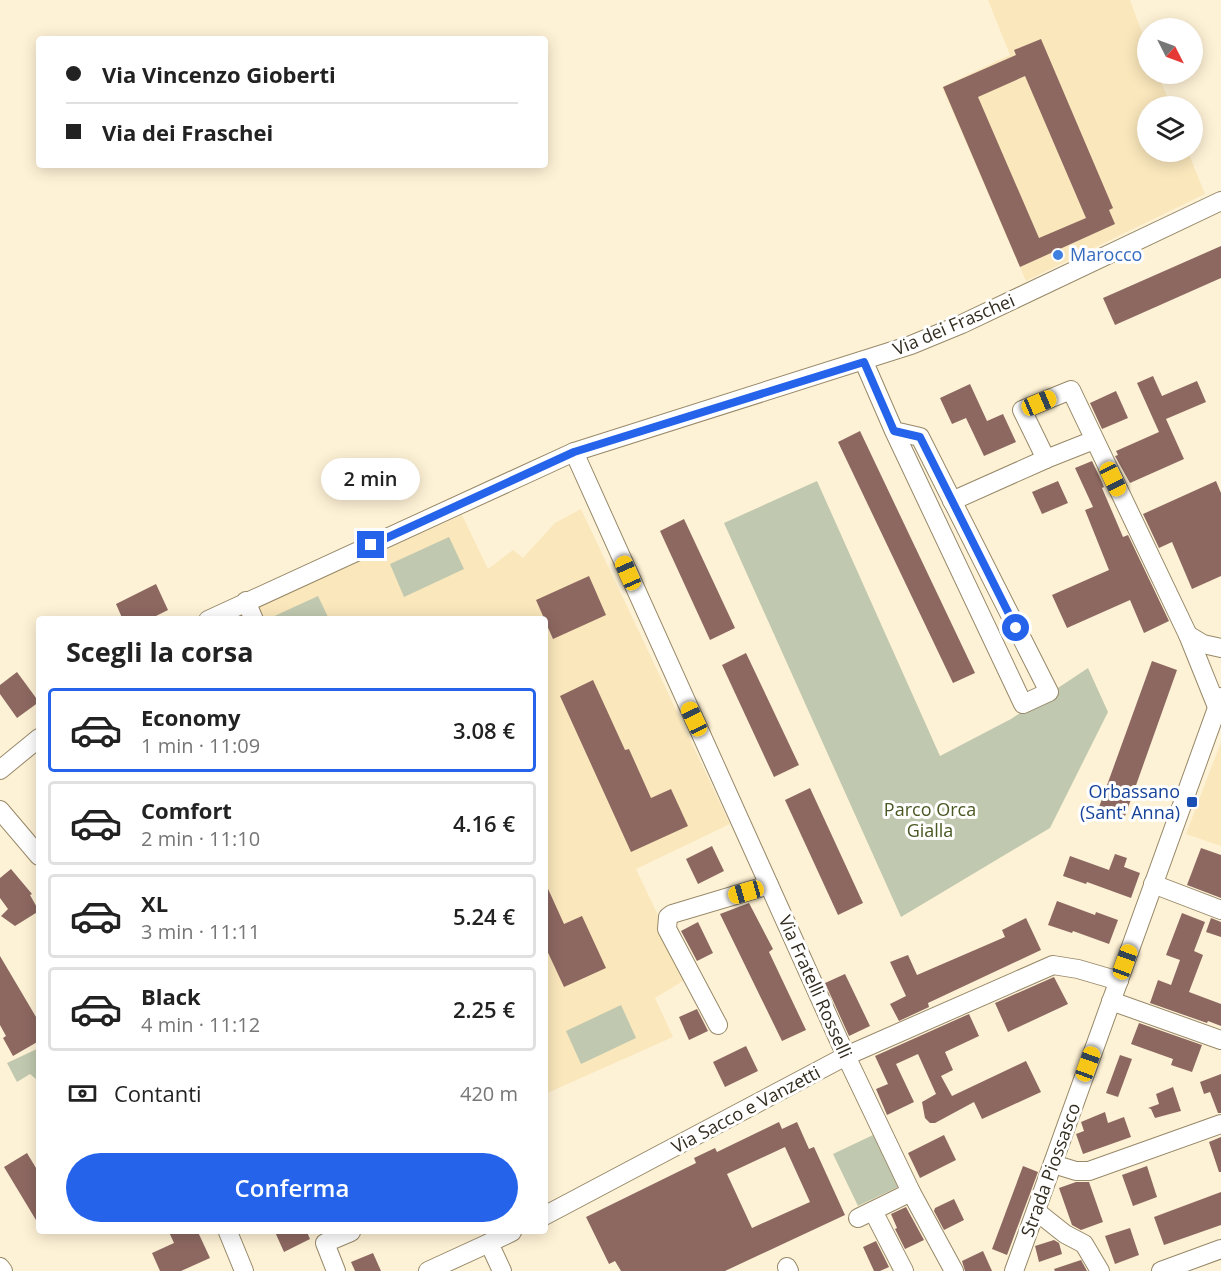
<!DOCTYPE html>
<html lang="it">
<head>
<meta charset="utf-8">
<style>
	body { margin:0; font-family:"Open Sans",sans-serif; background:#f2f2f2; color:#222; height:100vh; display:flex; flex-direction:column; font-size:22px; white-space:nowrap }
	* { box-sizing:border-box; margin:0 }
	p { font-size:20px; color:#767676 }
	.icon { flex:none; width:33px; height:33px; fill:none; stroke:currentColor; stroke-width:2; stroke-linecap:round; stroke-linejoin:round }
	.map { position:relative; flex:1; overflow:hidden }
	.sheet { position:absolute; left:36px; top:616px; width:512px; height:618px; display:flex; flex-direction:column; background:#fff; border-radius:6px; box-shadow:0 3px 15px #0003 }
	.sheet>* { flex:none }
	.hud { position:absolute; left:36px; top:36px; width:512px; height:132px; border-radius:6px; box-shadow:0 3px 15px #0003; display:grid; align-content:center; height:132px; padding:0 30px; background:#fff }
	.needle { width:39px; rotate:132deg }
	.buttons { position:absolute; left:1137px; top:18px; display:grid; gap:12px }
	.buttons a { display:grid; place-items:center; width:66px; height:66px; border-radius:50%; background:#fff; box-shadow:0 3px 15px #0003; font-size:30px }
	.end { position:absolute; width:27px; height:27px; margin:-14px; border:8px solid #2563eb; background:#fff; box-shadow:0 0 0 3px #fff }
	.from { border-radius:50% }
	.bubble { position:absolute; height:42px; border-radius:21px; background:#fff; box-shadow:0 3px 15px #0003; font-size:20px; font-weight:600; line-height:42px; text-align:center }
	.car { position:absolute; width:18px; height:36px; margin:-18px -9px; border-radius:8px; box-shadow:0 0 4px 2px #0007; background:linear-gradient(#f5c518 24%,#345 0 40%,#f5c518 0 76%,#345 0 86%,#f5c518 0) }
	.hud b { display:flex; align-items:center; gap:21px; height:57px; font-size:22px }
	.hud b+b { border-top:2px solid #e0e0e0 }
	.hud i { width:15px; height:15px; background:#222 }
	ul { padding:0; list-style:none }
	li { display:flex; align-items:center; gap:18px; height:84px; margin:0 12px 9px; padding:0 18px; border:3px solid #e0e0e0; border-radius:6px }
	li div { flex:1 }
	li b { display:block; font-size:22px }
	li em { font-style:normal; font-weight:600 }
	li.current { border-color:#2563eb }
	li>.icon { width:54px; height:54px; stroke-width:1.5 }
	h2 { padding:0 30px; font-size:27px; line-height:72px }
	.pay { display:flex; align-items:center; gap:15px; height:66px; padding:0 30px; font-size:22px }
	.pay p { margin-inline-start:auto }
	.cta { display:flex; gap:12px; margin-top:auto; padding:12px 30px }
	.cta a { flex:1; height:69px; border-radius:36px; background:#2563eb; color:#fff; font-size:24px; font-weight:600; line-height:69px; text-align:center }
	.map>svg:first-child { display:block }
	.built { fill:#fae7bc }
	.green { fill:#c0c9af }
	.building { fill:#8d6861; fill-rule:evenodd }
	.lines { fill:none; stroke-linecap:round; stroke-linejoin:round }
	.minor-casing { stroke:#978868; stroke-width:20 }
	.minor { stroke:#fff; stroke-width:18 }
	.route { stroke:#2563eb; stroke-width:8 }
	.shop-dot { fill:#3f7fe0; stroke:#fff; stroke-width:2 }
	.transit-dot { fill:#1a4fb4; stroke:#fff; stroke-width:2 }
	.labels { text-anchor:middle; stroke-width:6; stroke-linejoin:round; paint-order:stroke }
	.shop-label { font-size:18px; fill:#366cbe; stroke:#fff; text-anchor:start }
	.street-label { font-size:18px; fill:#332d20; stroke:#fff }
	.transit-label { font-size:18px; fill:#164399; stroke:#fff; text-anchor:end }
	.park-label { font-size:18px; fill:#495822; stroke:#fff }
</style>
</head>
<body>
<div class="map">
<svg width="1221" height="1271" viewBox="0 0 1221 1271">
	<rect width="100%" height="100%" fill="#fef2d6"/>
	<g class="built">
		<polygon points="988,0 1130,0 1147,46 1148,74 1158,74 1171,106 1148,106 1148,152 1188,152 1205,194 1026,281 942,87 1010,55"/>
		<polygon points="581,509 730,824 636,869 688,978 655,998 673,1037 545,1094 544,620 261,620 256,608 462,515 488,569 513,550 523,558 555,523"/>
		<polygon points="1221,742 1221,846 1186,834"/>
	</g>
	<g class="green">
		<polygon points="817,481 940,756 1011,719 1088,668 1108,712 1050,828 901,917 724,523"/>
		<polygon points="449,537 464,569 404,597 390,564"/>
		<polygon points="318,596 329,619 268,619"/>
		<polygon points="621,1005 636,1038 581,1064 566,1031"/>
		<polygon points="39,1048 39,1077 36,1079 30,1074 17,1082 7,1063"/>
		<polygon points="873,1135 898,1187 858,1206 833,1154"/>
	</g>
	<g class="building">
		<path d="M1041 39 1113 208 1109 210 1115 224 1020 267 943 87 1016 55 1014 50ZM1025 76 1086 218 1039 238 978 97Z"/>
		<polygon points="1221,246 1221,278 1115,325 1103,298"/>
		<polygon points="1153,376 1162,396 1197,381 1206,402 1166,419 1184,459 1130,483 1115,456 1118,455 1116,451 1159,432 1137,383"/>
		<polygon points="970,384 987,421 1003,414 1016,442 984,456 966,418 952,424 940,398"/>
		<polygon points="1116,391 1128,418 1102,429 1090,403"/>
		<polygon points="860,431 975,673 953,683 838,442"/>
		<polygon points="1092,461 1102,482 1104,487 1102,488 1123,537 1128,535 1169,621 1144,633 1130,600 1067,628 1052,595 1109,570 1085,510 1093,507 1075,468"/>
		<polygon points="1058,481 1068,503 1042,514 1032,492"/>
		<polygon points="1216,481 1221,493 1221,576 1192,589 1172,542 1159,548 1143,514"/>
		<polygon points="684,519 735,628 710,640 660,531"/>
		<polygon points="589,576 606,615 553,639 536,600"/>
		<polygon points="156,584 168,610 148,620 123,620 116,604"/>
		<polygon points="746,653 799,765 774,777 722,665"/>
		<polygon points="1152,661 1177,670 1124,819 1098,810"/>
		<polygon points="17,672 39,702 17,718 0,694 0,685"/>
		<polygon points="593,680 625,750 629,749 651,798 671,789 688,826 631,852 560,696"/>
		<polygon points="810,788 863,903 838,915 785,800"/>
		<polygon points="712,846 724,871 698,884 686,859"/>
		<polygon points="1201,848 1221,855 1221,898 1187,885"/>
		<polygon points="1115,854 1127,858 1124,867 1140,873 1131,898 1087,882 1086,884 1063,876 1070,856 1109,870"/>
		<polygon points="11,869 32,894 30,895 39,911 15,926 1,916 8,909 0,898 0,878"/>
		<polygon points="544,880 564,924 582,916 606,968 564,987 544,944"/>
		<polygon points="1057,901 1095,915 1096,912 1118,920 1109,944 1073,931 1072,933 1048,925"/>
		<polygon points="749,903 773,949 769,952 806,1030 782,1041 720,914"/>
		<polygon points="1182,913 1205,922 1194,951 1203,955 1189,992 1221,1004 1221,1026 1208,1021 1207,1023 1150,1003 1158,980 1171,985 1180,960 1166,955"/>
		<polygon points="1026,918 1041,950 928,1003 929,1007 899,1021 890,1004 906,996 890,962 908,955 917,975 1005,937 1002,930"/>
		<polygon points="1211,918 1221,922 1221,937 1206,932"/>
		<polygon points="698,922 713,953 697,961 681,931"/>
		<polygon points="0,956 39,1022 39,1041 13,1056 3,1038 6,1036 0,1025"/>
		<polygon points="845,974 870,1026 849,1036 825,983"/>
		<polygon points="1054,977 1068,1004 1008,1032 995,1003"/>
		<polygon points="697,1009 708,1031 689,1040 679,1017"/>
		<polygon points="969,1014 979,1036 945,1052 953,1070 941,1076 952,1096 1026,1061 1041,1092 982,1119 974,1102 935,1123 930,1123 925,1118 922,1102 936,1094 918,1054 896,1064 914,1102 887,1115 876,1089 888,1084 875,1056"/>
		<polygon points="1139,1023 1202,1045 1192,1072 1171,1065 1173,1059 1131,1044"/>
		<polygon points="746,1046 758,1071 725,1087 713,1062"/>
		<polygon points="1120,1055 1132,1059 1118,1097 1106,1093"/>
		<polygon points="1221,1074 1221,1113 1218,1113 1210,1092 1204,1094 1200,1082"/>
		<polygon points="1173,1087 1181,1111 1155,1118 1151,1109 1148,1108 1159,1104 1156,1094"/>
		<polygon points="1105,1112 1108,1123 1124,1117 1131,1137 1083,1154 1076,1134 1084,1131 1081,1122"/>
		<path d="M779 1122 782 1129 797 1122 809 1149 814 1147 845 1215 725 1271H621L615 1261 609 1264 586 1217 696 1163 694 1158 715 1148 717 1152ZM785 1147 810 1202 752 1228 727 1174Z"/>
		<polygon points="944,1135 956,1160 920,1178 908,1153"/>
		<polygon points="1221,1137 1221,1172 1219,1172 1209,1142"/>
		<polygon points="27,1153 39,1173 39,1225 4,1167"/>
		<polygon points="1023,1166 1038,1172 1007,1255 992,1249"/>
		<polygon points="1147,1166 1157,1197 1133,1206 1122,1175"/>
		<polygon points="1076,1182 1089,1182 1103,1222 1081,1230 1072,1225 1059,1188"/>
		<polygon points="1221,1192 1221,1225 1164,1245 1154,1217"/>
		<polygon points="954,1199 964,1220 944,1230 934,1211 935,1208"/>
		<polygon points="906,1207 924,1240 905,1249 895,1229 897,1228 891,1214"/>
		<polygon points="1130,1228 1139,1255 1115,1264 1105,1236"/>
		<polygon points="169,1232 198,1232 210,1258 181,1271 160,1271 152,1253 174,1243"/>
		<polygon points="275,1232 307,1232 310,1239 284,1252"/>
		<polygon points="1054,1240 1059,1243 1062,1254 1039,1262 1035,1246"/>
		<polygon points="876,1241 889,1267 880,1271 874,1271 863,1247"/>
		<polygon points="983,1251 992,1271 965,1271 962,1261"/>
		<polygon points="373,1253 381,1271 355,1271 351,1262"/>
		<polygon points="1081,1260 1087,1271 1055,1271 1054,1269"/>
	</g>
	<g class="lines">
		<defs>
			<g id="minor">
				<polyline points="864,362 894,431 1023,704 1049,692 920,437 894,431"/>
				<polyline points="1094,440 1046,459 1022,410 1071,390 1188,635 1217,707"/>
				<polyline points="574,452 846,1056 911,1192 954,1271"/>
				<polyline points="952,501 1046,459"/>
				<polyline points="246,601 254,620"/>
				<polyline points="208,620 574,452 911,345 962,324 1221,201"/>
				<polyline points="1188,635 1203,644 1221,648"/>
				<polyline points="0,770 39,738"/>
				<polyline points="0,810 39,856"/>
				<polyline points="1153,884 1221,910"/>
				<polyline points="1111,1001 1221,1040"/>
				<polyline points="718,1025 667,929 668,917 672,914 769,885"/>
				<polyline points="1053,1164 1076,1171 1089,1171 1221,1124"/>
				<polyline points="873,1211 904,1271"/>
				<polyline points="1036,1211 1065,1234 1084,1244 1100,1271"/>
				<polyline points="544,1216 846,1056 1053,965 1078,969 1119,981"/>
				<polyline points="858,1218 911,1192"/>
				<polyline points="228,1232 244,1271"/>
				<polyline points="0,1267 3,1271"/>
				<polyline points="787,1267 789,1271"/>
				<polyline points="336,1271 325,1243 351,1232"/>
				<polyline points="428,1271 489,1243"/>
				<polyline points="502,1271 489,1243 512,1232"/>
				<polyline points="1014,1271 1221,697"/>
				<polyline points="1161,1271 1221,1249"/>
			</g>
		</defs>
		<use href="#minor" class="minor-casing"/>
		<use href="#minor" class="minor"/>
	</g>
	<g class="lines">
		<polyline class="route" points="371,545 574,452 864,362 894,431 920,437 1016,628"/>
	</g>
	<circle class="shop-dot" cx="1058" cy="255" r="6"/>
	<rect class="transit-dot" x="1186" y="796" width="12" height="12" rx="3"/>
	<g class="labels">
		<g class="shop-label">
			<text x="1070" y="261">Marocco</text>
		</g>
		<g class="street-label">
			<text transform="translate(954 325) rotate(-23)" y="6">Via dei Fraschei</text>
			<text transform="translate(815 987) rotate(66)" y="6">Via Fratelli Rosselli</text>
			<text transform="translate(746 1110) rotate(-28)" y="6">Via Sacco e Vanzetti</text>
			<text transform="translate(1051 1170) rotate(-70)" y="6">Strada Piossasco</text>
		</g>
		<g class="transit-label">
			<text x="1180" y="798">Orbassano<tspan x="1180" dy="21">(Sant' Anna)</tspan></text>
		</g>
		<g class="park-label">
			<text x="930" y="816">Parco Orca<tspan x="930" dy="21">Gialla</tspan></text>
		</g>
	</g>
</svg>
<div class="buttons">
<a><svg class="needle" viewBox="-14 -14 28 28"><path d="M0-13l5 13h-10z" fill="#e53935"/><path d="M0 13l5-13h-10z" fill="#767676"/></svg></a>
<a><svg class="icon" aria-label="layers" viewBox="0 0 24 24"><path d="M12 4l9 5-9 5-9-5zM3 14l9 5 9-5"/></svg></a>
</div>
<i class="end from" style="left:1016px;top:628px"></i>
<i class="end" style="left:371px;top:545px"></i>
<div class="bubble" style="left:321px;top:458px;width:99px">2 min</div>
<i class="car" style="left:1039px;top:403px;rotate:67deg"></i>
<i class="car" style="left:1113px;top:479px;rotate:154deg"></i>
<i class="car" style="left:628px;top:573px;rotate:336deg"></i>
<i class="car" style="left:694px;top:719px;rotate:335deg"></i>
<i class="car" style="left:746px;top:892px;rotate:254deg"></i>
<i class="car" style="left:1125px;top:962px;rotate:20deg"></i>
<i class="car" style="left:1088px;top:1064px;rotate:20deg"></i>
<div class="hud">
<b><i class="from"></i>Via Vincenzo Gioberti</b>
<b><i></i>Via dei Fraschei</b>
</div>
<section class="sheet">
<h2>Scegli la corsa</h2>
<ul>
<li class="current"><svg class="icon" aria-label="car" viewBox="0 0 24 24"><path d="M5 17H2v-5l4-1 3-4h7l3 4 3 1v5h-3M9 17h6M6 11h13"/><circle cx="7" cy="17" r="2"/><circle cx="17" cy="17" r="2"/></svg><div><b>Economy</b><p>1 min · 11:09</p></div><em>3.08 €</em></li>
<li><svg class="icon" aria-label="car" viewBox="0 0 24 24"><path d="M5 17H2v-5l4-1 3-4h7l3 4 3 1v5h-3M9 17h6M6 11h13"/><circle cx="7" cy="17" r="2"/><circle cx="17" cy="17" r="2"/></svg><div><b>Comfort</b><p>2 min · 11:10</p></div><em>4.16 €</em></li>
<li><svg class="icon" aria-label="car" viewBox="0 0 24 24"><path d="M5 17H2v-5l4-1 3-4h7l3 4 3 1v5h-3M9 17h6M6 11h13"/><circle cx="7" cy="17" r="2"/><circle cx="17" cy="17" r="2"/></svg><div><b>XL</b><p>3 min · 11:11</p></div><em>5.24 €</em></li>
<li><svg class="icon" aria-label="car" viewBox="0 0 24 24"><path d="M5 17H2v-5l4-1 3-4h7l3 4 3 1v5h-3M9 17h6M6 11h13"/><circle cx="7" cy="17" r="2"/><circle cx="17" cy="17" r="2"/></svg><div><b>Black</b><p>4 min · 11:12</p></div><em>2.25 €</em></li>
</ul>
<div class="pay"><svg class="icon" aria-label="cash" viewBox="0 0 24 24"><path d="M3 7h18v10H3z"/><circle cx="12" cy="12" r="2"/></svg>Contanti<p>420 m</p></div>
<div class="cta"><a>Conferma</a></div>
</section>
</div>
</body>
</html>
